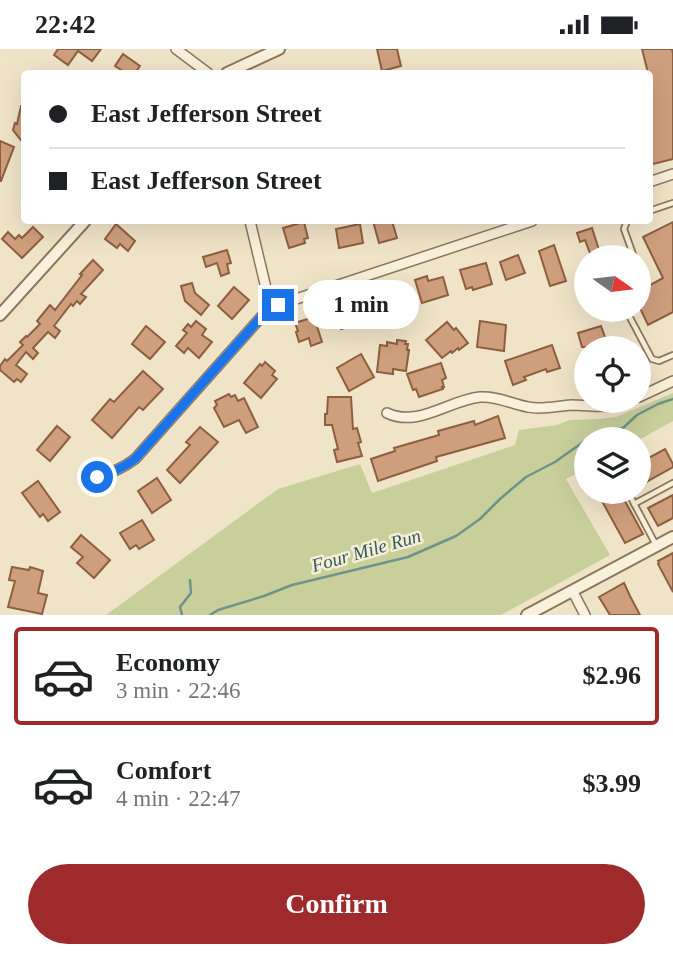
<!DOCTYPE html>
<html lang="en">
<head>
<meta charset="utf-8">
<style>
	body { margin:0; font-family:Georgia,serif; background:#f6f6f6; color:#202124; height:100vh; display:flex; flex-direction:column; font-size:26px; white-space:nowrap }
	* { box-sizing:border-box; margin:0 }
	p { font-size:23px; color:#757577 }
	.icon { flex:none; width:38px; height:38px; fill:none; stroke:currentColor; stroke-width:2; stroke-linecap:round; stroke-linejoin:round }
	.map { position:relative; height:566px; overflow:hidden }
	.sheet { display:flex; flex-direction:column; background:#fff; flex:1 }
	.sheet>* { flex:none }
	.top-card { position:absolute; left:21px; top:21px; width:632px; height:154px; border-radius:7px; box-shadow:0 7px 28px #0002; display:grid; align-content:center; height:154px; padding:0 28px; background:#fff }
	.needle { width:46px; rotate:104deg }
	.tools { position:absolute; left:574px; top:196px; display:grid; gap:14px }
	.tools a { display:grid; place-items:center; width:77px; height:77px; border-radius:50%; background:#fff; box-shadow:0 7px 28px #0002; font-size:35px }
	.end { position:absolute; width:32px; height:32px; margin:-16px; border:9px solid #1a73e8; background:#fff; box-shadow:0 0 0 4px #fff }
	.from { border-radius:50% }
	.bubble { position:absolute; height:49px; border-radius:24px; background:#fff; box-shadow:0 7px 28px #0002; font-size:23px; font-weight:600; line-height:49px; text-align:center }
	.top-card b { display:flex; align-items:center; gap:24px; height:66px; font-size:26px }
	.top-card b+b { border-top:2px solid #e0e0e0 }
	.top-card i { width:18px; height:18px; background:#202124 }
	ul { padding:12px 0 0; list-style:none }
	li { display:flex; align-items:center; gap:21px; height:98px; margin:0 14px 10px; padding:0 14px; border:4px solid transparent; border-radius:7px }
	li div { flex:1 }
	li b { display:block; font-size:26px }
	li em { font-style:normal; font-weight:600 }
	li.on { border-color:#9e2a2b }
	li>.icon { width:63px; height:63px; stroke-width:1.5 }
	.primary-button { display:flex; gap:14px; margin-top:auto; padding:14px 28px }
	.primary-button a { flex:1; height:80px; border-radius:42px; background:#9e2a2b; color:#fff; font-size:28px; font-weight:600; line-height:80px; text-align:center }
	.status { display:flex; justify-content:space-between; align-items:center; height:49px; padding:0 35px; background:#fff; direction:ltr }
	.status svg { height:19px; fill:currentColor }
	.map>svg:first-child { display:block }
	.green { fill:#c9cf9b }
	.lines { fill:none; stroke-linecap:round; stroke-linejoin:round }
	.stream { stroke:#6f938a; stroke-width:2.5 }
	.building { fill:#cf9f7d; stroke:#8d5f41; stroke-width:2 }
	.service-casing { stroke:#8d765c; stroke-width:8 }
	.minor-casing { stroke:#8d765c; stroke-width:12 }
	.tertiary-casing { stroke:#8d765c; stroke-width:14 }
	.service { stroke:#faf1dc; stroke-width:4.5 }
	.minor { stroke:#faf1dc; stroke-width:9 }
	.tertiary { stroke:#faf1dc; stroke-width:10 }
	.route { stroke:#1a73e8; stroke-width:9 }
	.labels { text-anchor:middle; stroke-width:5; stroke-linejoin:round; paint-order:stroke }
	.water-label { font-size:19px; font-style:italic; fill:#2f5d5a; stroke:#f7eed8 }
</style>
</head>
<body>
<div class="status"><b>22:42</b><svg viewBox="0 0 49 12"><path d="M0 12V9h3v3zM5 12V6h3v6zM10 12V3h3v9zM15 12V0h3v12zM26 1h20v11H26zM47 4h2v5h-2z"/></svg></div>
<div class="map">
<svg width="673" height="566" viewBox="0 0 673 566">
	<rect width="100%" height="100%" fill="#f0e4c8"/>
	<polygon class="green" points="673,344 673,372 639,391 586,390 586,419 566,430 610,506 501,566 106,566 278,440 360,415 372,444 515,396 519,381 557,376 570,371 599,370 616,368"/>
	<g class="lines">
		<g class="stream">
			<polyline points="588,390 601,383 623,379 637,366 658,355 673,350"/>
			<polyline points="182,566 180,558 191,544 190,531"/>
			<polyline points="210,566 218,561 264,547 292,536 408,508 456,487 480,470 500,450 526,428 555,413 586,391"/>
		</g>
	</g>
	<g class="building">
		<polygon points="58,0 101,0 92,12 78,2 68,16 54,6"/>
		<polygon points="377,0 397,0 401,17 382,22"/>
		<polygon points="642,0 672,0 673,4 673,110 649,116 649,24 648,24"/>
		<polygon points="123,5 140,17 135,24 126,24 115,17"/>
		<polygon points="21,57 24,57 24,95 13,81 15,74 17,75"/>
		<polygon points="0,92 14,98 1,132 0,132"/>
		<polygon points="373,172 392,172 397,189 379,194"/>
		<polygon points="304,173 308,189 304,190 305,194 289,199 283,179"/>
		<polygon points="673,173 673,263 648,276 639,257 639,242 663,229 643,188"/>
		<polygon points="116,175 135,192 128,202 120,195 117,199 105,190"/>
		<polygon points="360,175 363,194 339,199 336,180"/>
		<polygon points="33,178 43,188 22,209 2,190 8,183 15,190 19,186 22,189"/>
		<polygon points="592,179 600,204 591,207 585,191 580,193 577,184"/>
		<polygon points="554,196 566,232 550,237 539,202"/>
		<polygon points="227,201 231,214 227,215 229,224 221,227 217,214 206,218 203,208"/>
		<polygon points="518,206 525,224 506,231 500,213"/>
		<polygon points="93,211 103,221 81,245 86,248 80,255 77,252 73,257 71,255 54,277 60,282 55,289 48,283 33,299 38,304 33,310 26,303 16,316 27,325 21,333 17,330 14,333 0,321 0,317 5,310 7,312 23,296 20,293 26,287 27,288 40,275 37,272 50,256 55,261 82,226 80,225"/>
		<polygon points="486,214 492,235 473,241 472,238 466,240 460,221"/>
		<polygon points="427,227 428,232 443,228 448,246 422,254 415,231"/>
		<polygon points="192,234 195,244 209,256 201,266 185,252 181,237"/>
		<polygon points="234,238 249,251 232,270 218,257"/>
		<polygon points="402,243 407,261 341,280 340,276 338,276 335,268 338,267 337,264 341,263 341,261 375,252 379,250 378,246 387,244 387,248"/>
		<polygon points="314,268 322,293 311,297 309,289 299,293 296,283 298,282 295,274"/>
		<polygon points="196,272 206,280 202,286 212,293 199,309 188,299 184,304 176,297 187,284 183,281 188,275 191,278"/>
		<polygon points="480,272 506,276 504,302 477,298"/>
		<polygon points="447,273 454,281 456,279 468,294 459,301 458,299 452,304 451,302 442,309 426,291"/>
		<polygon points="146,277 165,293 150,310 132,295"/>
		<polygon points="601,277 609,299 582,298 578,284"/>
		<polygon points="397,291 406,292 405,295 408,295 407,301 409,301 406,322 393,320 393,325 377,323 380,296 387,297 387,293 397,295"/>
		<polygon points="552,296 560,319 547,323 546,320 524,328 526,331 513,336 505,312"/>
		<polygon points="361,305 374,328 349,342 337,319"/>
		<polygon points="265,313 275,322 272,326 277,330 261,349 244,334 260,315 262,317"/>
		<polygon points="441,314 446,329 442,331 444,338 442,338 443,340 419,348 416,340 413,341 407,325"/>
		<polygon points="143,322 163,340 143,361 139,358 112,389 92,371 110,350 114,353"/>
		<polygon points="229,345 231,348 235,346 238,352 244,349 258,378 246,384 239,371 224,378 214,359 217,356 215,352"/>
		<polygon points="328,348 351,348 353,380 357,379 361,393 358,394 362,407 337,413 334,401 338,400 332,376 325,376 325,365 327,365"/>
		<polygon points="498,367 505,389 436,408 437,412 378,432 371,410 395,402 394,399 439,386 438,382 474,372 475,376"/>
		<polygon points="57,377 70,388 50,412 37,401"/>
		<polygon points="200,378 218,393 180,434 167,421 190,396 186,393"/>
		<polygon points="665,400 673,415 673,418 639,437 639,414"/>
		<polygon points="157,429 171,451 152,464 138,442"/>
		<polygon points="38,432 60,463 48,472 43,465 40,468 22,444"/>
		<polygon points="597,443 620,443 643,485 625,494"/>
		<polygon points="673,446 673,469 658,477 648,459"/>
		<polygon points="142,471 154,491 139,500 136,496 130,500 120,484"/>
		<polygon points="81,486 110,511 94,529 77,514 83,508 71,498"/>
		<polygon points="673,504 673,543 658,515 659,514 658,512"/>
		<polygon points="12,518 29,521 30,518 43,522 38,544 47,546 42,565 8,558 15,532 9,531"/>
		<polygon points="624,534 630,547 640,566 610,566 599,548"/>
	</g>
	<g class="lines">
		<defs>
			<g id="service">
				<polyline points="649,162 673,154"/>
				<polyline points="627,172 624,180 634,208"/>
				<polyline points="626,261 652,310 659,312 673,306"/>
				<polyline points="628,443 656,496"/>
				<polyline points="634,455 673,434"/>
			</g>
			<g id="minor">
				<polyline points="176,0 208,24"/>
				<polyline points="649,133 673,125"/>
				<polyline points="250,172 271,260"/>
				<polyline points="639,348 673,332"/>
				<path d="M387 364C418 379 449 351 480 348 498 347 511 355 528 358 542 361 557 357 571 356 593 356 607 361 630 352"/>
				<path d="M97 428C112 424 123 419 135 410L263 266 278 256 532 172"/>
				<polyline points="573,543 585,566"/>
			</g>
			<g id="tertiary">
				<polyline points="227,24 279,0"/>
				<polyline points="0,266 85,172"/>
				<polyline points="527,566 673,488"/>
			</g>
		</defs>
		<use href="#service" class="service-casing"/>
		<use href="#minor" class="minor-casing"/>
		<use href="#tertiary" class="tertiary-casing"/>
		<use href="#service" class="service"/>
		<use href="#minor" class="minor"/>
		<use href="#tertiary" class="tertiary"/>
	</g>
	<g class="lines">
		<path class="route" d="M97 428C112 424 123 419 135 410L263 266 278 256"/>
	</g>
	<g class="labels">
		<g class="water-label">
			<text transform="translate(366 501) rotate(-16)" y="7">Four Mile Run</text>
		</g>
	</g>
</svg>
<div class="tools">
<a><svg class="needle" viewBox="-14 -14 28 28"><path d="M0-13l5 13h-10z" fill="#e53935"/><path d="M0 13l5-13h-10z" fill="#757577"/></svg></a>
<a><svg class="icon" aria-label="locate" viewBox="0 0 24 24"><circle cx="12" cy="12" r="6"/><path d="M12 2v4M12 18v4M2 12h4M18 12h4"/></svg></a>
<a><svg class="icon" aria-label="layers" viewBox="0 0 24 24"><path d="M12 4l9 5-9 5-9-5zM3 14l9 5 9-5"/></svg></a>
</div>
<i class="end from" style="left:97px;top:428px"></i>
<i class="end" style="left:278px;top:256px"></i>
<div class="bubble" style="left:303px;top:231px;width:116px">1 min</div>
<div class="top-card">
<b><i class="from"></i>East Jefferson Street</b>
<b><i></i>East Jefferson Street</b>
</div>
</div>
<section class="sheet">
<ul>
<li class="on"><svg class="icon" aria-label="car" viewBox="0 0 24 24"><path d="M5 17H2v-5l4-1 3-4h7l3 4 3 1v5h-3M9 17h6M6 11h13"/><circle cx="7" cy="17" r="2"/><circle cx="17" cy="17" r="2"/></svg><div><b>Economy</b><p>3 min · 22:46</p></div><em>$2.96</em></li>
<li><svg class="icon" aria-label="car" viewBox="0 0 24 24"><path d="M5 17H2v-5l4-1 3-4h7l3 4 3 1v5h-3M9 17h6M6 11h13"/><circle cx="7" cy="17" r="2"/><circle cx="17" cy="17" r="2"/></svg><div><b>Comfort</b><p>4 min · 22:47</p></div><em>$3.99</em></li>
</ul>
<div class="primary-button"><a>Confirm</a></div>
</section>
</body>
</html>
